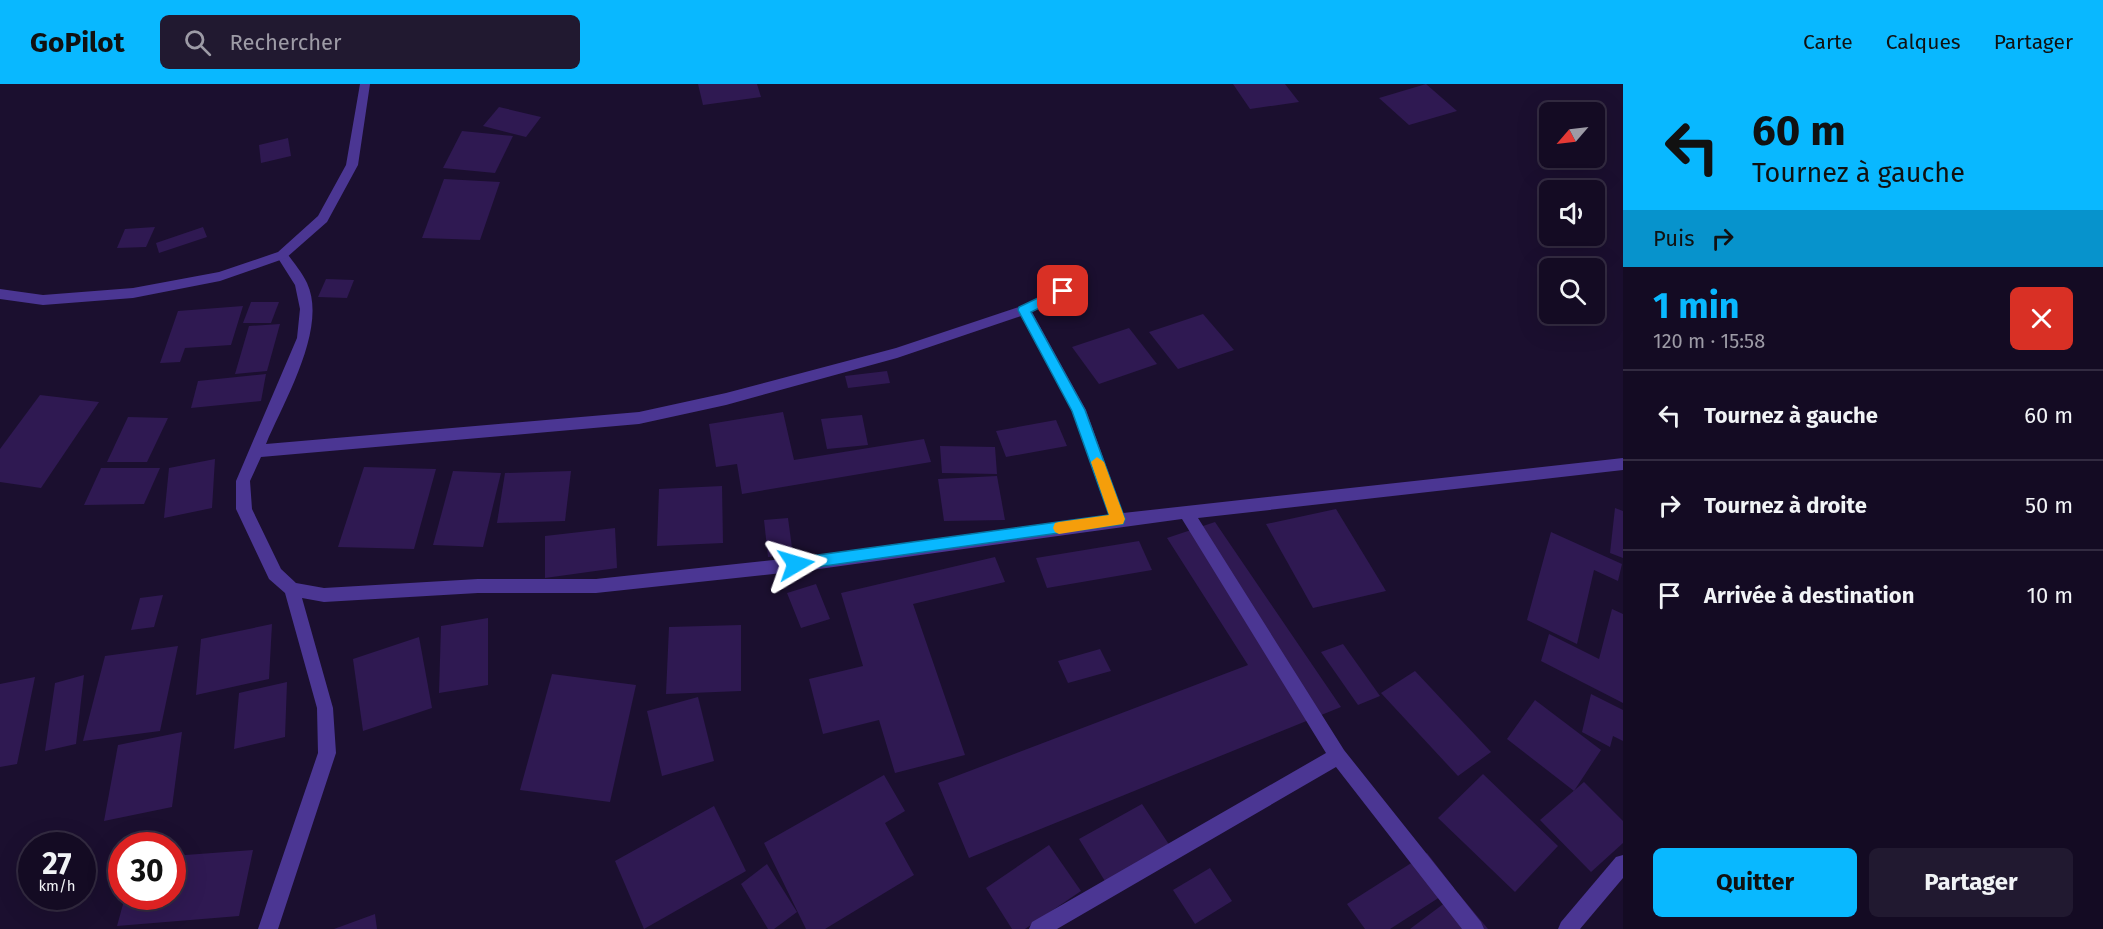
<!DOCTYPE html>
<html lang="fr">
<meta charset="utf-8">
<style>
body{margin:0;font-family:"Fira Sans",sans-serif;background:#211930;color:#f1f3f6;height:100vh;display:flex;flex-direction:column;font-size:22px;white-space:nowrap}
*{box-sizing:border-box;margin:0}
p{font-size:20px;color:#9d9ba6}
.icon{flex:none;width:33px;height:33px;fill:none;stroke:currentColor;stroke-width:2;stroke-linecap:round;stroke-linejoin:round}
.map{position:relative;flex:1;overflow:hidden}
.side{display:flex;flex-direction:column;background:#140b23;width:480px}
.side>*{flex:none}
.guide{background:#09b8ff;color:#111;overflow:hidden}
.needle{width:39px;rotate:242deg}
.tools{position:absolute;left:1539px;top:18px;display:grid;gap:12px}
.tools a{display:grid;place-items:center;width:66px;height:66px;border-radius:9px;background:#140b23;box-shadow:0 6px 24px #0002,0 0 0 2px #332b41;font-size:30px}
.speed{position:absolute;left:18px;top:748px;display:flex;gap:12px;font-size:30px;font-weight:700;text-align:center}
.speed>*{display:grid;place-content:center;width:78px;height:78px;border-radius:50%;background:#140b23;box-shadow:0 6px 24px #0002,0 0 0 2px #332b41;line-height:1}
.speed small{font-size:15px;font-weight:400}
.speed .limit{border:9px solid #d22;background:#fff;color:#111}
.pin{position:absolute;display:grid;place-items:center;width:51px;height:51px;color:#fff;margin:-26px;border-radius:12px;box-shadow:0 3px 9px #0006}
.me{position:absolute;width:66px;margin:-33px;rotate:83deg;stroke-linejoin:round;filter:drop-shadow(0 0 4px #0008)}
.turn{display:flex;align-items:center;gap:21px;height:126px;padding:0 30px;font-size:27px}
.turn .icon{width:78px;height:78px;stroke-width:2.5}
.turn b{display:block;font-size:42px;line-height:51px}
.then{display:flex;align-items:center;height:57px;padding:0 30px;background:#0003;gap:12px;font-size:22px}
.round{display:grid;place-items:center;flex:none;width:63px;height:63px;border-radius:9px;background:#211930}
.summary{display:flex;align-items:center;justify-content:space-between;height:102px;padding:0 30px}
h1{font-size:36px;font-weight:700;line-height:45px;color:#09b8ff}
.cta{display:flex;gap:12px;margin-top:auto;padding:12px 30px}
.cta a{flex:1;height:69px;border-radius:9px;background:#09b8ff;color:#111;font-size:24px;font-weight:700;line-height:69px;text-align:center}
.cta a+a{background:#211930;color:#f1f3f6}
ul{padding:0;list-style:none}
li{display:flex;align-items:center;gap:18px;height:90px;padding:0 30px;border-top:2px solid #332b41}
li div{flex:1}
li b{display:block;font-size:22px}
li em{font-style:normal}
header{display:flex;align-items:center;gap:36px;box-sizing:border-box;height:84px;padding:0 30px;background:#09b8ff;color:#111}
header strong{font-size:28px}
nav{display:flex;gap:33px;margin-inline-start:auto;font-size:21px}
.search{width:420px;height:54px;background:#211930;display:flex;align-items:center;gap:15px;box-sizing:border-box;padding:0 21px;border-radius:9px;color:#9d9ba6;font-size:22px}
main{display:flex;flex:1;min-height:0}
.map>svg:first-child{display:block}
.building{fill:#2f1952}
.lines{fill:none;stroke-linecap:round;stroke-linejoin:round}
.minor{fill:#4b3693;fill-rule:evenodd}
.tertiary{fill:#4b3693;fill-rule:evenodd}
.route{fill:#09b8ff;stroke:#0678a6;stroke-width:1.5}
.slow{fill:#f59e0b}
</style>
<header>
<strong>GoPilot</strong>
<div class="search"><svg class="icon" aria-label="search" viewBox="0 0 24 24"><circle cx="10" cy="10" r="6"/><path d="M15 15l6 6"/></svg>Rechercher</div>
<nav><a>Carte</a><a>Calques</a><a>Partager</a></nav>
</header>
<main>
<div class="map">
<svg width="1623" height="845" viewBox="0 0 1623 845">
<rect width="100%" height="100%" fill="#1b0f2f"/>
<!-- building -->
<g class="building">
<polygon points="698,0 757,0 761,13 703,21"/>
<polygon points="1233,0 1285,0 1299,18 1250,25"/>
<polygon points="1426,0 1457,27 1409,41 1379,14"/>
<polygon points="499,23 541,33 526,53 483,42"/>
<polygon points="462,47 513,52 495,89 443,84"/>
<polygon points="288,54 291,72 261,79 259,61"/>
<polygon points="444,95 500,98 480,156 422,154"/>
<polygon points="155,143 146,163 117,164 125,145"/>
<polygon points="203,143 207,153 159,169 156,159"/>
<polygon points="326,195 354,196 347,214 318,213"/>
<polygon points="251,218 279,218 271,239 243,239"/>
<polygon points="243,222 231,261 185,264 180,278 160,279 178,227"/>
<polygon points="1203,230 1234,266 1178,285 1149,248"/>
<polygon points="280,240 267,287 235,290 249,242"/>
<polygon points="1129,244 1157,280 1099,300 1072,263"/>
<polygon points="887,287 890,299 848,304 845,292"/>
<polygon points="266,290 261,317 191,324 198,297"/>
<polygon points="40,311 99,318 41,404 0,398 0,365"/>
<polygon points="783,328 794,376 924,355 931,378 742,410 737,380 716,383 709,340"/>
<polygon points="862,331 868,361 827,365 821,335"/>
<polygon points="128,333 168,334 147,378 107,378"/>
<polygon points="1056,336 1067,362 1006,373 996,347"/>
<polygon points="940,362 995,363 997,390 942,389"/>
<polygon points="215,375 212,424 164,434 169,384"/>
<polygon points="364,383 436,385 414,465 338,463"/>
<polygon points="101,384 160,384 144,420 84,421"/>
<polygon points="453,387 501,389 483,463 433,461"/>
<polygon points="571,387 565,437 497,439 505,389"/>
<polygon points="997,392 1005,436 944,437 938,395"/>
<polygon points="722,402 723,459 657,462 659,405"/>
<polygon points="1615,424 1623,427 1623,474 1610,469"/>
<polygon points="1336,425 1386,507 1313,524 1266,440"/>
<polygon points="788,434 793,471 768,473 764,436"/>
<polygon points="1215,438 1341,623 969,774 938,699 1248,581 1167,454"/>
<polygon points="615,444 617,484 545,494 545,452"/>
<polygon points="1551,448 1622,480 1618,497 1594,486 1577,560 1527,536"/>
<polygon points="1139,457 1152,486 1047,504 1036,474"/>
<polygon points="995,473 1005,498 913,520 965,671 895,689 879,636 823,650 809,595 863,582 841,509"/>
<polygon points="816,500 830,535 801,544 787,509"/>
<polygon points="163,511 154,543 131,546 140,514"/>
<polygon points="1612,525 1623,530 1623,619 1541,577 1549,550 1599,575"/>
<polygon points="488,534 488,601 439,609 441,542"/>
<polygon points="272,540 269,595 196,611 201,555"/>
<polygon points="741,541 741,607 666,610 669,543"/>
<polygon points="419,553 432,624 363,647 353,575"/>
<polygon points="1343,560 1380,612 1358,621 1321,568"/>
<polygon points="178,562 160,647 83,657 105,572"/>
<polygon points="1100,565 1111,587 1068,599 1058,577"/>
<polygon points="1415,587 1491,668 1458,692 1381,609"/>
<polygon points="552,590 636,601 610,718 520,706"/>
<polygon points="84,591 76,660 45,667 55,599"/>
<polygon points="35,593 17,680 0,683 0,600"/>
<polygon points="287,598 285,653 234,665 239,609"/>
<polygon points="1591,610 1623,626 1623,657 1613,652 1610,663 1582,648"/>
<polygon points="698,613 714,677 662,692 647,627"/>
<polygon points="1535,616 1601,666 1574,707 1507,655"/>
<polygon points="182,648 172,723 104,737 118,661"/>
<polygon points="1483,690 1558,762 1515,808 1438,734"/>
<polygon points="884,691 905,727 885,739 914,791 825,845 806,845 764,759"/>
<polygon points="1584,698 1623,737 1623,759 1591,788 1540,736"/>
<polygon points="1142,720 1172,765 1108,802 1079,755"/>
<polygon points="714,722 746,787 644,845 615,777"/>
<polygon points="1049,761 1081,807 1025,845 1012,845 986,804"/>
<polygon points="253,766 239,832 117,842 125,813 172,813 172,772"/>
<polygon points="1427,769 1454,804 1390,845 1365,845 1347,820"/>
<polygon points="767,780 797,828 774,845 768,845 741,800"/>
<polygon points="1210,784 1232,817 1195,840 1173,806"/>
<polygon points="1458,809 1488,845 1410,845"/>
<polygon points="375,830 377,845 334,845"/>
</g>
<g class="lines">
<!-- minor -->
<g class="minor">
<path d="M 282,166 L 286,168 C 293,178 302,188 307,199 C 328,244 284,317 266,360 L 639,328 L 726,309 L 896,264 L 1019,223 L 1063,202 L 1068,204 L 1069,207 L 1068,210 L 1032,228 L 1086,326 L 1123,429 L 1623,374 L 1623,386 L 1198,434 L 1344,666 L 1481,838 L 1484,845 L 1462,845 L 1336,683 L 1057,845 L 1029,845 L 1032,838 L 1326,669 L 1182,435 L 819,485 L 596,509 L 478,509 L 324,518 L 302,514 L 333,624 L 336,669 L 278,845 L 258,845 L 318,669 L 317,624 L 285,509 L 269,495 L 236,425 L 236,397 L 297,254 L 300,225 L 295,201 L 276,171 ZM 1021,232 L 1072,327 L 1109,431 L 819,471 L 596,495 L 478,495 L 324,504 L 296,499 L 281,485 L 252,425 L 250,397 L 261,373 L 639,340 L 726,321 L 897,274 Z"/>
<polygon points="1623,771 1623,794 1580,845 1558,845 1561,838 1616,773"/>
</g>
<!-- tertiary -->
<polygon class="tertiary" points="360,0 370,0 358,81 327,138 286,174 220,197 133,214 43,221 0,215 0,205 43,211 133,204 219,188 278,168 318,132 346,81"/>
</g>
<!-- route -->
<polygon class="route" points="1063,202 1067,204 1067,210 1031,228 1085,326 1125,435 1123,440 796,486 791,484 789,480 791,476 796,474 1109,431 1072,327 1018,226 1019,223"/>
<!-- slow -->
<polygon class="slow" points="1097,373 1104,378 1125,435 1123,440 1059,450 1055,448 1053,444 1055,439 1059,438 1109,431 1091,378"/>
</svg>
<div class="tools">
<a><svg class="needle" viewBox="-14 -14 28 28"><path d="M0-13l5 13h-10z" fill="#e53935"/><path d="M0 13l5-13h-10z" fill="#9d9ba6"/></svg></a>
<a><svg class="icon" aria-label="sound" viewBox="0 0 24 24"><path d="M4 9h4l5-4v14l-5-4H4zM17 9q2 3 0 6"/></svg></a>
<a><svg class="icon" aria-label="search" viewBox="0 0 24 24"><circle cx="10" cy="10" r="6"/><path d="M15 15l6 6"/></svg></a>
</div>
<div class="speed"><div>27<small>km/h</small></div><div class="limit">30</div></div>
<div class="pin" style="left:1063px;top:207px;background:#d93025"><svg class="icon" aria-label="arrive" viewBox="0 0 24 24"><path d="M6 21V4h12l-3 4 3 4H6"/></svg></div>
<svg class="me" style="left:796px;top:480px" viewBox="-20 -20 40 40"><path d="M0-17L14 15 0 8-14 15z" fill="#09b8ff" stroke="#fff" stroke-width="4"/></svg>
</div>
<section class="side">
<div class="guide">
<div class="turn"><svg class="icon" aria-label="left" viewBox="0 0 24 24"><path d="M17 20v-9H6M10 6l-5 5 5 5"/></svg><div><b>60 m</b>Tournez à gauche</div></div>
<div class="then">Puis<svg class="icon" aria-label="right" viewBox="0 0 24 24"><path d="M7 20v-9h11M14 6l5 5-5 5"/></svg></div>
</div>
<div class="summary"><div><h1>1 min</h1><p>120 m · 15:58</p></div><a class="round" style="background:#d93025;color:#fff"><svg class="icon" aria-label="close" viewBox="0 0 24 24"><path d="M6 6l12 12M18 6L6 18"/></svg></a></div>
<ul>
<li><svg class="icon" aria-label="left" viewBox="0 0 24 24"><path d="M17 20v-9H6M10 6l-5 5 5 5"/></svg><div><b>Tournez à gauche</b></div><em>60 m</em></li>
<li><svg class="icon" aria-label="right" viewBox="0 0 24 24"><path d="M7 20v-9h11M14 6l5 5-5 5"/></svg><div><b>Tournez à droite</b></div><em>50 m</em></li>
<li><svg class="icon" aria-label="arrive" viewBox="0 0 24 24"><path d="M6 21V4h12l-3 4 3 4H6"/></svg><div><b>Arrivée à destination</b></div><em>10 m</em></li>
</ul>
<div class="cta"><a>Quitter</a><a>Partager</a></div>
</section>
</main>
